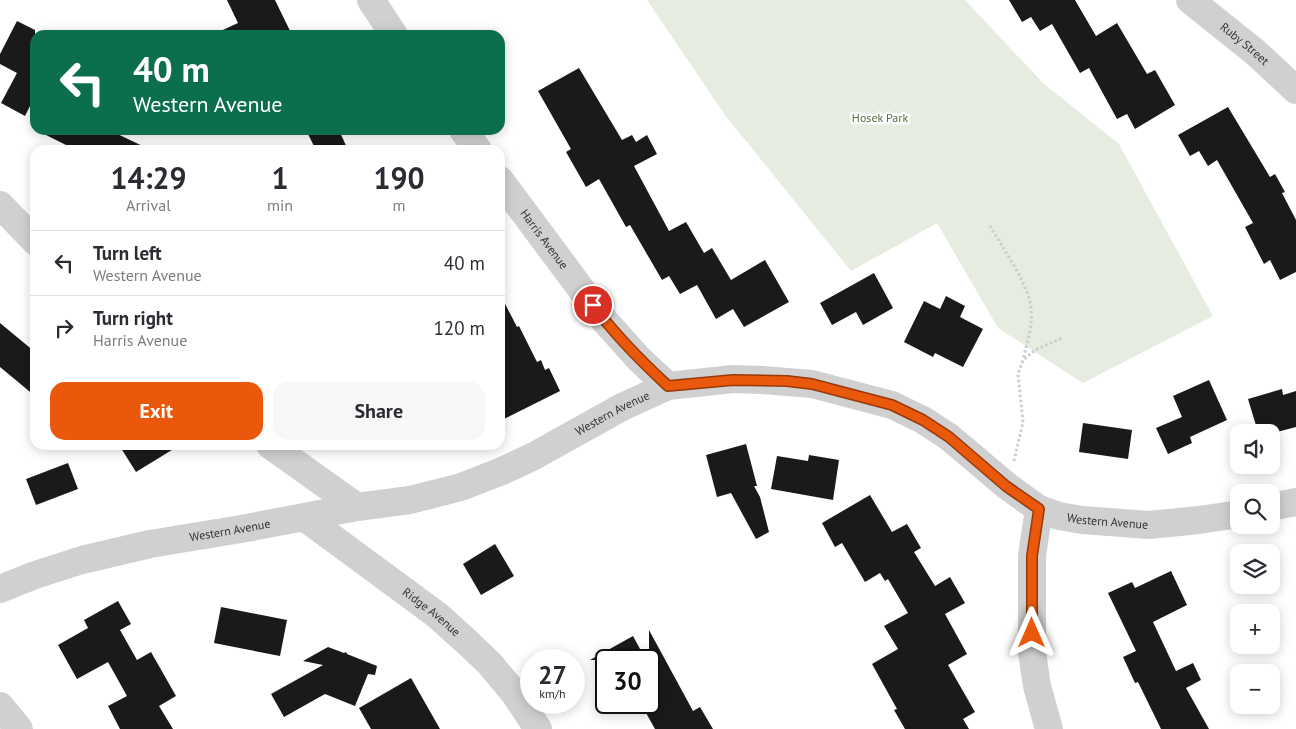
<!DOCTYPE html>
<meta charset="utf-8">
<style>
body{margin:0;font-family:"PT Sans",sans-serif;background:#f7f7f7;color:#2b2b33;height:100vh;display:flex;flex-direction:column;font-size:19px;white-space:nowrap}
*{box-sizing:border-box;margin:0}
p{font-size:16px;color:#7c7c81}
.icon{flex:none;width:28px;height:28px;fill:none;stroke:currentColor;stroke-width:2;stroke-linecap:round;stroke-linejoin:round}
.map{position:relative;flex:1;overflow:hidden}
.sheet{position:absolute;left:30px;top:145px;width:475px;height:305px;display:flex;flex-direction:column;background:#fff;border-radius:15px;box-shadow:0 2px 12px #0003}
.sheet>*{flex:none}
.banner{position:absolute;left:30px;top:30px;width:475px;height:105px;border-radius:15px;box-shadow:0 2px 12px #0003;background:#0b6e4f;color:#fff;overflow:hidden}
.buttons{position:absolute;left:1230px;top:424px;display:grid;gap:10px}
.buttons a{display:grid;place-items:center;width:50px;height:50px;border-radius:10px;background:#fff;box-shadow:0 2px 12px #0003;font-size:25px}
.speed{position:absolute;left:520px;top:649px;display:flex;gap:10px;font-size:25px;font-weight:700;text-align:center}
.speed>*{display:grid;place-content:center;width:65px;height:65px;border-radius:50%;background:#fff;box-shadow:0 2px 12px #0003;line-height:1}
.speed small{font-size:12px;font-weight:400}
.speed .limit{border:2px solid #111;border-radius:8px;background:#fff;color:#111}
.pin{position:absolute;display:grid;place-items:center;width:42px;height:42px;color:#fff;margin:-21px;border:2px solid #fff;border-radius:50%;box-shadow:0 1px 5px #0007}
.me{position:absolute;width:55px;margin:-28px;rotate:0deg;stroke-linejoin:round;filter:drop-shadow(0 0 4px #0008)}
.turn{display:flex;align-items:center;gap:18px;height:105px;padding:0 20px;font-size:22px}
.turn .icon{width:65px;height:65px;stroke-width:2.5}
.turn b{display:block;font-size:35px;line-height:42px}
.eta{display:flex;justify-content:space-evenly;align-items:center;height:85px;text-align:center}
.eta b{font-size:30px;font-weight:700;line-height:35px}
.primary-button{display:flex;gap:10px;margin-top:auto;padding:10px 20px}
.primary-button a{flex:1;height:58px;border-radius:15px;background:#ea580c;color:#fff;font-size:20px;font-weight:700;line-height:58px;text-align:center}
.primary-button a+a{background:#f7f7f7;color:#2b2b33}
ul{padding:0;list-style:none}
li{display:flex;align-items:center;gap:15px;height:65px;padding:0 20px;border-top:1px solid #e1e1e2}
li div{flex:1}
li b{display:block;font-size:19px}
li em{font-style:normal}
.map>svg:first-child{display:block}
.green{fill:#e6ecdf}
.building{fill:#1a1a1a}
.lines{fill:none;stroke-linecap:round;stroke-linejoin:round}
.path{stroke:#cdcdcd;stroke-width:3;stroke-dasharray:2.5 2.5;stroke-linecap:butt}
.minor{stroke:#d0d0d0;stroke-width:28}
.route-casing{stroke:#983908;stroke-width:12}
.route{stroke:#ea580c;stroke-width:9}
.labels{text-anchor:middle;stroke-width:5;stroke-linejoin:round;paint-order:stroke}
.street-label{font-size:12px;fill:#333;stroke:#fff}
.park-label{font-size:12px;fill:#56703f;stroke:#fff}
</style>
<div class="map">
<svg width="1296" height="729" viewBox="0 0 1296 729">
<rect width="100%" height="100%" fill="#fff"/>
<!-- green -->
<polygon class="green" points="647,0 965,0 1043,83 1119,144 1213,316 1083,383 998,328 937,223 851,271 725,115"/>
<!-- building -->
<g class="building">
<polygon points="227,0 275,0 292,35 212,35 238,23"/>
<polygon points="1009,0 1075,0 1096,36 1117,23 1147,74 1155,70 1175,105 1135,129 1127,114 1117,119 1089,68 1080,73 1052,24 1040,31 1031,17 1022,22"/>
<polygon points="17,21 35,30 35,96 25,116 1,103 17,73 0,64 0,54"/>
<polygon points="579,68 622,140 632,135 636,142 647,135 657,154 634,166 669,231 686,222 704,253 712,248 731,280 765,260 789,302 744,327 733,309 716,319 697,285 680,294 669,276 662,280 630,225 626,227 599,179 586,187 566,152 571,149 538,91"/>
<polygon points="1228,107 1270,177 1275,174 1285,192 1282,193 1296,220 1296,272 1280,280 1270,260 1264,264 1245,227 1253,223 1217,160 1208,166 1199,151 1190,156 1178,135"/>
<polygon points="36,130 109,130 151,150 76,150"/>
<polygon points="306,130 339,130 348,150 316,150"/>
<polygon points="874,273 893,308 863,325 856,312 832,325 820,303"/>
<polygon points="500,294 517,327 519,326 537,362 541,360 545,370 549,368 560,391 500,421"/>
<polygon points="946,296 965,306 960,317 983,329 963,367 935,353 933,357 904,342 924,301 940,309"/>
<polygon points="0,323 35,352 35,396 0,367"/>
<polygon points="1209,380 1227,420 1190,437 1192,443 1168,454 1156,428 1182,417 1173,396"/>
<polygon points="1282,389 1283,395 1296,391 1296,427 1277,432 1258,432 1248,399"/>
<polygon points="1083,423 1132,430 1128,459 1079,452"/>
<polygon points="746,444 757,486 754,486 760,497 769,532 756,539 731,493 717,497 706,455"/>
<polygon points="119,445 180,445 136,472"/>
<polygon points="809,455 839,460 833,500 771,489 777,456 808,461"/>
<polygon points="68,463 78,489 36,505 26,479"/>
<polygon points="870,495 892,532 907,524 921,548 914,552 935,586 950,577 965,603 945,614 967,654 948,665 975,712 963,719 969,729 905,729 894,710 897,709 872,664 898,649 884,626 908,613 888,579 885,581 880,573 865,582 842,543 835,547 822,523"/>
<polygon points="495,544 514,576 481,595 463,564"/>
<polygon points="1171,571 1187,605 1153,622 1176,671 1193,663 1201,680 1186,688 1209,729 1161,729 1138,682 1135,683 1123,657 1136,651 1108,593 1132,582 1135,588"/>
<polygon points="118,601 131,624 120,630 137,660 151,652 176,696 159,706 173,729 120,729 108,706 127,696 108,662 77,679 58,645 88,628 84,620"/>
<polygon points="221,607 287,620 280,656 214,643"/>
<polygon points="649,630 693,711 700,707 713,729 655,729 640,702 649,702"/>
<polygon points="633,636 646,660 590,660"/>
<polygon points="328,647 344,653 346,652 347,654 377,666 375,675 368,674 355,706 325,694 284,717 271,694 323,665 303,661"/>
<polygon points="411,678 440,729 371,729 359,708"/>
</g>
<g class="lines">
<!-- path -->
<g class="path">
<path d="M 990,226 C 1002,247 1030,286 1031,309 C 1033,326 1027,343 1023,359"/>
<polyline points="1014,461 1023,422 1018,374 1023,360 1035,350 1062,338"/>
</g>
<!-- minor -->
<g class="minor">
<polyline points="371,0 394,35"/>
<path id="s1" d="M 1190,0 L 1255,52 L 1296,90"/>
<polyline points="463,130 478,150"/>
<path id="s2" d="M 500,180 L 604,320 L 639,359 L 668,386"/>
<polyline points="0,205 35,241"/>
<polyline points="270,445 357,507"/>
<polyline points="1271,507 1296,502"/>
<polyline points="1039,509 1032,556 1032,652 1037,686 1049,729"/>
<path id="s3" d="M 304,517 L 437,615 L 467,642 L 490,664 L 515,694 L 538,729"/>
<path id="s4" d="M 0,589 L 35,575 L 82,560 L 150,544 L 241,529 L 357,507 L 410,500 L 461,487 L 502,471 L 534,456 L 622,407 L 668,386 L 733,379 L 762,380 L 812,384 L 892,405 L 923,420 L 949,437 L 1007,486 L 1039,509 L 1059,516 L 1082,520 L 1149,525 L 1199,520 L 1239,514"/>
<polyline points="0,706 19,729"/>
</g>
</g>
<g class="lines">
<!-- route casing -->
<g class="route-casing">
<path id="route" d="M 593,305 C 615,335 641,361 668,386 L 733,380 L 787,381 L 812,384 L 892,405 L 923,420 L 949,437 L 1006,486 L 1039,509 L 1032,556 L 1032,633"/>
</g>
<!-- route -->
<use href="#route" class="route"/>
</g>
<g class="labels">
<!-- street labels -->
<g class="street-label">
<text dy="4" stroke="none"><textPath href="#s1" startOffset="70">Ruby Street</textPath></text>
<text dy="4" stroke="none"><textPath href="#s2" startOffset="74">Harris Avenue</textPath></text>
<text dy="4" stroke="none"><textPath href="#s4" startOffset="642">Western Avenue</textPath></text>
<text dy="4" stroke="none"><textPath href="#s4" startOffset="1182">Western Avenue</textPath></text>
<text dy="4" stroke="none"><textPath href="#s4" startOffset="238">Western Avenue</textPath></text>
<text dy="4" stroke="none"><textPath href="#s3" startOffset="159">Ridge Avenue</textPath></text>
</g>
<!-- park labels -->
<g class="park-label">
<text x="880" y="122">Hosek Park</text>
</g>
</g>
</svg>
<div class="buttons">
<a><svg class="icon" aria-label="sound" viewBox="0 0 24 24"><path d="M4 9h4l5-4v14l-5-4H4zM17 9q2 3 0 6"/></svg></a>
<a><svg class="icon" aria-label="search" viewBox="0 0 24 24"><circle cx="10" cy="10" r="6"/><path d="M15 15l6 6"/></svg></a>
<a><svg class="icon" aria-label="layers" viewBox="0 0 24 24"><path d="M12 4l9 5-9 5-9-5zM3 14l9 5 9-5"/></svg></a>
<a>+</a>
<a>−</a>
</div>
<div class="speed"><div>27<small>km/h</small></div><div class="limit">30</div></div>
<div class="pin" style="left:593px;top:305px;background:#d93025"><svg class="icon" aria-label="arrive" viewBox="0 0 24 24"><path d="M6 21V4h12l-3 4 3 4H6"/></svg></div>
<svg class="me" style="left:1032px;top:633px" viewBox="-20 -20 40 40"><path d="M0-17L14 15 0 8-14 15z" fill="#ea580c" stroke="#fff" stroke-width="4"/></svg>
<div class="banner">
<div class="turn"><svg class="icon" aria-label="left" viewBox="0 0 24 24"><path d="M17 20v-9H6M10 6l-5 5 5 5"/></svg><div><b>40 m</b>Western Avenue</div></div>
</div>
<section class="sheet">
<div class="eta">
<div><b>14:29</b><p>Arrival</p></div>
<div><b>1</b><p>min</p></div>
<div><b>190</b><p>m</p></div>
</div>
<ul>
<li><svg class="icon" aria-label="left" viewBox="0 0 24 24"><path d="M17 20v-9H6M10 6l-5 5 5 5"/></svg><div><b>Turn left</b><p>Western Avenue</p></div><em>40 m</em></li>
<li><svg class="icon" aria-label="right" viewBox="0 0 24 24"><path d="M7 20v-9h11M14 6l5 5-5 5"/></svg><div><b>Turn right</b><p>Harris Avenue</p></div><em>120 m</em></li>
</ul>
<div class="primary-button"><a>Exit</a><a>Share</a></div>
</section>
</div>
